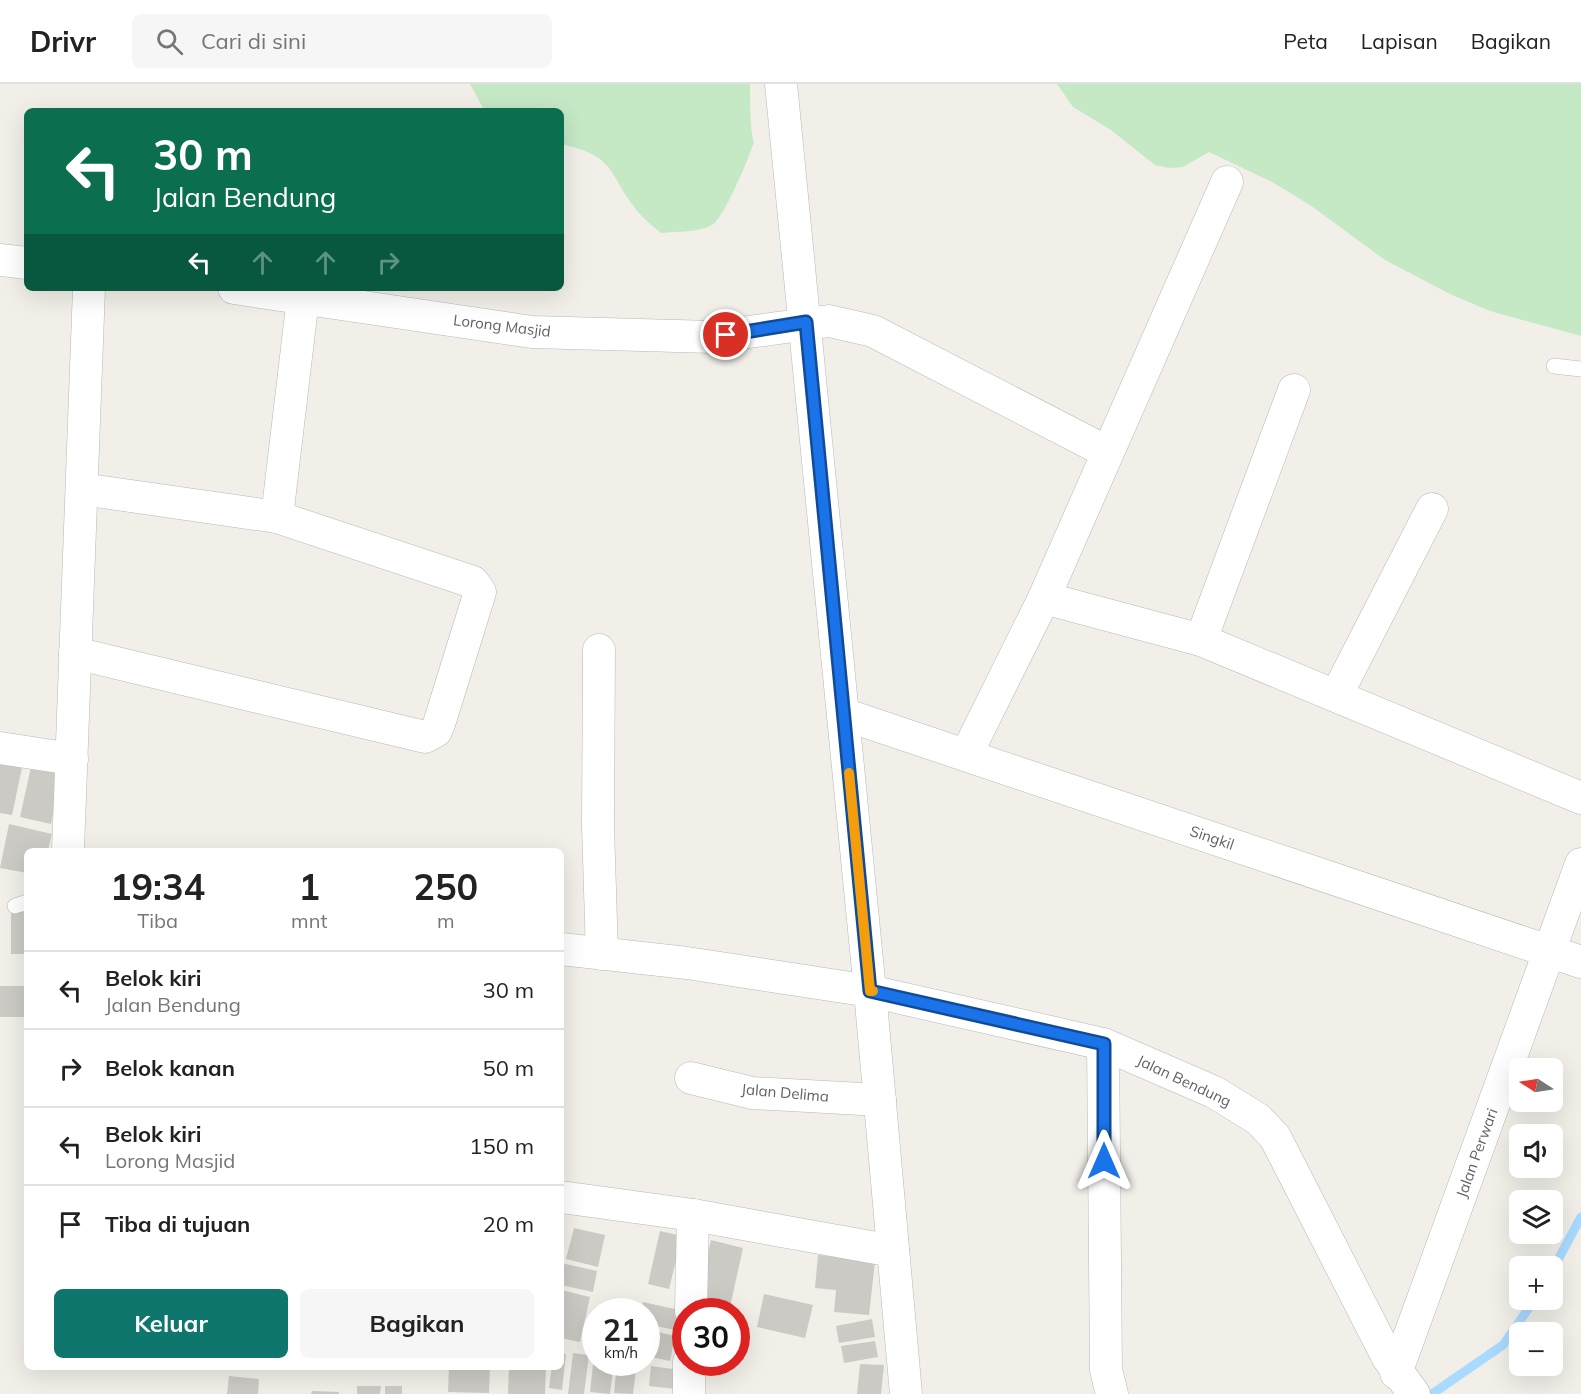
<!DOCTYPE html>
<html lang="id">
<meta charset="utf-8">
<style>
body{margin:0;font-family:Mulish,sans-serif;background:#f6f6f6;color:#222;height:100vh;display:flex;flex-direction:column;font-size:22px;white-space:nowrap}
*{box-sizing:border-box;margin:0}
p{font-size:20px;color:#767676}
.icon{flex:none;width:33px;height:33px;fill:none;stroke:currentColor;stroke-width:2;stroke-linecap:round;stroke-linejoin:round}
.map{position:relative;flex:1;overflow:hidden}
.side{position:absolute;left:24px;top:764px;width:540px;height:522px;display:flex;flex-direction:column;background:#fff;border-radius:9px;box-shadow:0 6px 24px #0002}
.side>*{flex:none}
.top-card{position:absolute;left:24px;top:24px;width:540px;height:183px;border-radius:9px;box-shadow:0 6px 24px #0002;background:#0b6e4f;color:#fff;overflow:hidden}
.needle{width:39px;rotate:282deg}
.buttons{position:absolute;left:1509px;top:974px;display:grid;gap:12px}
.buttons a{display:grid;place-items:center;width:54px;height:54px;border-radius:9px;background:#fff;box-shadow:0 6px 24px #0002;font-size:30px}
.speed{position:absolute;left:582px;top:1214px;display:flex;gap:12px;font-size:30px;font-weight:700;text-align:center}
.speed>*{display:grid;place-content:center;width:78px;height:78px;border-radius:50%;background:#fff;box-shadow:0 6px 24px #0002;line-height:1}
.speed small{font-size:15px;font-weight:400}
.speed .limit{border:9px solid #d22;background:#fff;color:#111}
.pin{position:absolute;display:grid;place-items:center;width:51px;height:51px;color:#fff;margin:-26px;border:3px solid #fff;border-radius:50%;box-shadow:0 2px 6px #0007}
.me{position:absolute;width:66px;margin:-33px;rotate:0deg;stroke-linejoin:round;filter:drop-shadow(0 0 4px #0008)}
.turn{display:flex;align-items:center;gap:21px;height:126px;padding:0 30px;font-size:27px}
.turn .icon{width:78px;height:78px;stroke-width:2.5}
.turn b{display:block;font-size:42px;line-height:51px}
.lanes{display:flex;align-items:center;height:57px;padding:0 30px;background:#0003;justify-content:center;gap:30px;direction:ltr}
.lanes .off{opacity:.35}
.eta{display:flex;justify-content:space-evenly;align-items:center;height:102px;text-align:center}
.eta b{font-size:36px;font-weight:700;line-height:42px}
.action{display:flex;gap:12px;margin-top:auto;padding:12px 30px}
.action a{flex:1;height:69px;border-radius:9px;background:#0f766e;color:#fff;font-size:24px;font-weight:700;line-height:69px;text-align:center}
.action a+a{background:#f6f6f6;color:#222}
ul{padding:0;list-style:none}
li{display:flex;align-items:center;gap:18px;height:78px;padding:0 30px;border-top:2px solid #e0e0e0}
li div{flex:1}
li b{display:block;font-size:22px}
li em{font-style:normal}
header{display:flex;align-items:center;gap:36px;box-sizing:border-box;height:84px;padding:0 30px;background:#fff;border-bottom:2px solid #e0e0e0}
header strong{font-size:28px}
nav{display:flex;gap:33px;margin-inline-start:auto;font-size:21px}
.search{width:420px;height:54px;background:#f6f6f6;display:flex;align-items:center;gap:15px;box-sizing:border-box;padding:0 21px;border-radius:9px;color:#767676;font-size:22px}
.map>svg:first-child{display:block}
.green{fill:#c5e8c5}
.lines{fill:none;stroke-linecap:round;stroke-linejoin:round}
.stream{stroke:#aadaff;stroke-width:9}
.building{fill:#cccac5}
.service-casing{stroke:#b5b8bc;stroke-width:16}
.minor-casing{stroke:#b5b8bc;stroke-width:33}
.service{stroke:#fff;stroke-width:15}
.minor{stroke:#fff;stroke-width:32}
.route-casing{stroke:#114b97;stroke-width:15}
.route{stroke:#1a73e8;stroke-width:10}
.slow{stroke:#f59e0b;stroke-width:10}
.labels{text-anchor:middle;stroke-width:6;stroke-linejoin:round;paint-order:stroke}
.street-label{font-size:15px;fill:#5f6368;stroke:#fff}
</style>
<header>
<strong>Drivr</strong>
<div class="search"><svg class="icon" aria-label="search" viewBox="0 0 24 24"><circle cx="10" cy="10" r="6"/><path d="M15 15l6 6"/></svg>Cari di sini</div>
<nav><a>Peta</a><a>Lapisan</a><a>Bagikan</a></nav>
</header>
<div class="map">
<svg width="1581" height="1310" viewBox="0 0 1581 1310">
<rect width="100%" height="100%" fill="#f1efe8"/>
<!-- green -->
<g class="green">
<path d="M 470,0 L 750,0 C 750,12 750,50 754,58 C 749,74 724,134 712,141 C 698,149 677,147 661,149 C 654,143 646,137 640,130 C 607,92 620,73 561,60 L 561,27 L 490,27 L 483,24 Z"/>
<polygon points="1057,0 1581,0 1581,252 1490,227 1450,210 1385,176 1310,121 1272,98 1209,68 1183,83 1169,84 1155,81 1111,46 1073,23"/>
</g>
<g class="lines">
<!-- stream -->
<g class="stream">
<polyline points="1552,1187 1581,1133"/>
<polyline points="1432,1310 1503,1261 1535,1215"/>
</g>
</g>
<!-- building -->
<g class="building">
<polygon points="0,674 23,679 12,731 0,729"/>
<polygon points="31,683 62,689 51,740 20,733"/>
<polygon points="9,740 52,750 48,766 27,766 27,789 0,784"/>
<rect x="11" y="828" width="16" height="42"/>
<rect x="0" y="902" width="27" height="31"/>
<polygon points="574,1144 605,1151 598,1183 566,1175"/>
<polygon points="660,1147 682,1152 669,1205 648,1200"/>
<polygon points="711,1156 743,1164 730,1223 697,1216"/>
<polygon points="818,1171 875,1177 869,1231 834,1228 836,1206 815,1204"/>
<polygon points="561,1179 597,1187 593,1208 561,1201"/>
<polygon points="561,1206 590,1213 580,1258 561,1254"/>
<polygon points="764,1210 813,1221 805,1254 757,1243"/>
<polygon points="643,1218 679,1226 675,1246 646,1240 646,1227 640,1227"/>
<polygon points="872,1235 875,1253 839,1259 836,1242"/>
<polygon points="646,1245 675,1252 670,1277 646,1272"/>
<polygon points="875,1257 878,1273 844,1279 841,1262"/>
<polygon points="573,1269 589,1271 584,1310 568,1310"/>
<polygon points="561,1270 566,1270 562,1306 549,1304 552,1282 561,1282"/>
<polygon points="594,1271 596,1278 614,1278 610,1310 590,1308"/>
<polygon points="617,1278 637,1278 633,1310 614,1309"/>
<polygon points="860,1280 884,1281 881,1310 857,1310"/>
<polygon points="449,1282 490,1282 489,1309 448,1308"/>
<polygon points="509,1282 546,1282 545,1310 508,1310"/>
<polygon points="651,1282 687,1287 685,1306 649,1302"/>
<polygon points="229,1292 259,1295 258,1310 227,1310"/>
<polygon points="357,1302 381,1302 380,1310 357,1310"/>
<rect x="385" y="1302" width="17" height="8"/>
<polygon points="312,1307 339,1308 339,1310 311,1310"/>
</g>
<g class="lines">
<!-- service casing -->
<g class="service-casing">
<g id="service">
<polyline points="1554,282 1581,285"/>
<polyline points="15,822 27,818"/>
</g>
</g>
<!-- minor casing -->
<g class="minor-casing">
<g id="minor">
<polyline points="781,0 870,907 906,1310"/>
<polyline points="1227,98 1044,514 1201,556 1581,714"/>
<polyline points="0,176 27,179"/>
<polyline points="234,204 532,248 713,253 829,237 873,247 1107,368"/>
<polyline points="277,433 303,214"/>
<polyline points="1201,556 1294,306"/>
<polyline points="599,566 598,742 602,870"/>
<polyline points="75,569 425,653 436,647 439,640 480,508 473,498 277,433 82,405"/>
<polyline points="1336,612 1432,425"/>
<polyline points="843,630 1581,878"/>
<polyline points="0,664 72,675"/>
<polyline points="966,671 1044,514"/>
<polyline points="68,766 89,204"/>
<polyline points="561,865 687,879 870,907 1103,960 1214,1008 1258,1035 1275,1053 1388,1274 1414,1310"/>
<polyline points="1103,960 1106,1286 1112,1310"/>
<polyline points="691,994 752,1009 880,1016"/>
<polyline points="561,1113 693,1131 893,1167"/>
<polyline points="691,1227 693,1131"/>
<polyline points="1396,1289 1581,780"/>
<polyline points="689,1310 689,1278"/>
</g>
</g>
<!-- service -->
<use href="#service" class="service"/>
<!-- minor -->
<use href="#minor" class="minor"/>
</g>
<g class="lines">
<!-- route casing -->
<g class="route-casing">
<polyline id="route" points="726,251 806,238 870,907 1104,960 1104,1077"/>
</g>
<!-- route -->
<use href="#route" class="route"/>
<!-- slow -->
<polyline class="slow" points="849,689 870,907 873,907"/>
</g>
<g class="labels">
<!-- street labels -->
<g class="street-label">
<text transform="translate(502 242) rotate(7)" y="5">Lorong Masjid</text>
<text transform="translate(1212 754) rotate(19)" y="5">Singkil</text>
<text transform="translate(1184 997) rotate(25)" y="5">Jalan Bendung</text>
<text transform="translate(785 1009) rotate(5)" y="5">Jalan Delima</text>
<text transform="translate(1477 1069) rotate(-70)" y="5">Jalan Perwari</text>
</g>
</g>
</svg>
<div class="buttons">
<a><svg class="needle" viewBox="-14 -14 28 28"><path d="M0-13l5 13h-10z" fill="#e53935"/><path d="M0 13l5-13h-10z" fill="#767676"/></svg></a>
<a><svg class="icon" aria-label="sound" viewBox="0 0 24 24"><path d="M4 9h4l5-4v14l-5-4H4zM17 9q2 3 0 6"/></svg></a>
<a><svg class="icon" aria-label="layers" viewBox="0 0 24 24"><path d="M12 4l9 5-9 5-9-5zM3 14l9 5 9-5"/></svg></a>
<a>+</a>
<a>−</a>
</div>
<div class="speed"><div>21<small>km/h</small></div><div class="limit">30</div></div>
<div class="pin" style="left:726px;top:251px;background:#d93025"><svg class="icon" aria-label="arrive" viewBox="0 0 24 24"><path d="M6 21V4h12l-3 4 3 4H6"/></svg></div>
<svg class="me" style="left:1104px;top:1077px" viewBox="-20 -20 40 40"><path d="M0-17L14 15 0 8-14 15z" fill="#1a73e8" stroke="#fff" stroke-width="4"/></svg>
<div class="top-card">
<div class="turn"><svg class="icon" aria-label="left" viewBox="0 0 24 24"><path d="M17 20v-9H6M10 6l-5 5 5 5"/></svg><div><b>30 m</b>Jalan Bendung</div></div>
<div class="lanes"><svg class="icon" aria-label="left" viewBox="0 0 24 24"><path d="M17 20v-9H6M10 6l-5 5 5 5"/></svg><svg class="icon off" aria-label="ahead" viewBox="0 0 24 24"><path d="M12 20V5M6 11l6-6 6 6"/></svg><svg class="icon off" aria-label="ahead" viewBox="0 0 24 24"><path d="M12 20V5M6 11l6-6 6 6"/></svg><svg class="icon off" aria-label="right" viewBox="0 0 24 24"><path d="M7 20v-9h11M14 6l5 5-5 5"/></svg></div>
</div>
<section class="side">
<div class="eta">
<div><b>19:34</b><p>Tiba</p></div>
<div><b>1</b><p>mnt</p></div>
<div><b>250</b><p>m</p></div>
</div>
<ul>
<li><svg class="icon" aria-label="left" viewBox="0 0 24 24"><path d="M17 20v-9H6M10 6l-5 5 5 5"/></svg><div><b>Belok kiri</b><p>Jalan Bendung</p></div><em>30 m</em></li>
<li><svg class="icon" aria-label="right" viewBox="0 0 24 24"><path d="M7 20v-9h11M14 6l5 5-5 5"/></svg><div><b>Belok kanan</b></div><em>50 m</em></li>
<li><svg class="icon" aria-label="left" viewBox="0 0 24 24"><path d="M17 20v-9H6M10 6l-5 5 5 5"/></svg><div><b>Belok kiri</b><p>Lorong Masjid</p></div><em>150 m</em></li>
<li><svg class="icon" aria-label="arrive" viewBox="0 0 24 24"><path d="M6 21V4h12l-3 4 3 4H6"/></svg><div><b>Tiba di tujuan</b></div><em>20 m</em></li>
</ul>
<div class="action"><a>Keluar</a><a>Bagikan</a></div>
</section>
</div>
